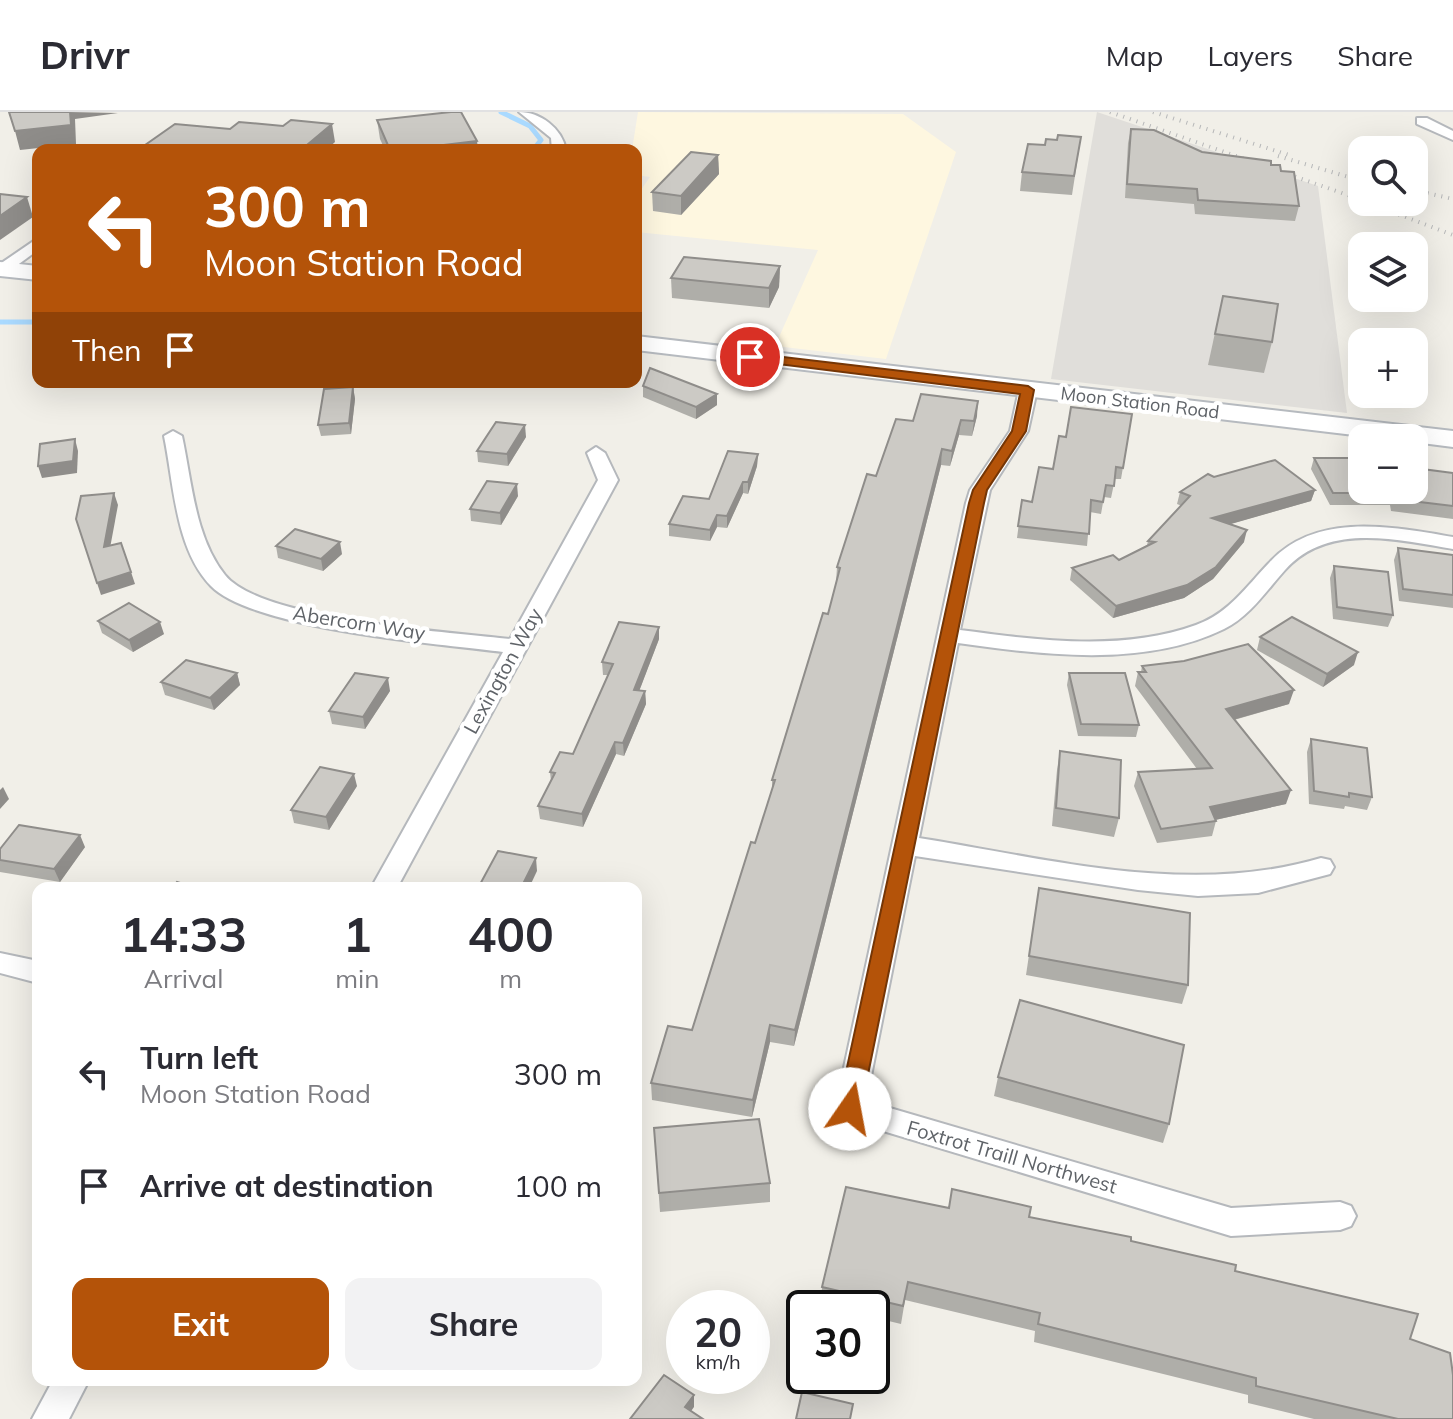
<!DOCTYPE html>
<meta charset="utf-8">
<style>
body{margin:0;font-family:Mulish,sans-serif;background:#f2f2f3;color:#2b2b33;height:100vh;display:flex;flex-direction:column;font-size:30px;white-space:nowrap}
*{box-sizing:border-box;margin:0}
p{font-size:26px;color:#7c7c81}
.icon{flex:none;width:44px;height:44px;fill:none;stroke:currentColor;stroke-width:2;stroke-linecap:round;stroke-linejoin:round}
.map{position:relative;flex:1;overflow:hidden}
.sheet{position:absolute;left:32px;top:770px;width:610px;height:504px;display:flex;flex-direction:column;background:#fff;border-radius:16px;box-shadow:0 8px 32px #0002}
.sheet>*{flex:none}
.guide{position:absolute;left:32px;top:32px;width:610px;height:244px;border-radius:16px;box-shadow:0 8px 32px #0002;background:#b45309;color:#fff;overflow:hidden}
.tools{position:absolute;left:1348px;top:24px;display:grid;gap:16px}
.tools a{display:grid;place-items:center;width:80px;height:80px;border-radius:16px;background:#fff;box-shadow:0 8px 32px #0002;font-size:40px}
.speed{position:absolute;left:666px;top:1178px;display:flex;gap:16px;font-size:40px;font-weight:700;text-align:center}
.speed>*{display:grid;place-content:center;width:104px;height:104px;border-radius:50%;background:#fff;box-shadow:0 8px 32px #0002;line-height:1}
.speed small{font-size:20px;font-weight:400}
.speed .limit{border:4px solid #111;border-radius:12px;background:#fff;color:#111}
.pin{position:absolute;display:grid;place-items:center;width:68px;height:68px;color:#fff;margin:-34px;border:4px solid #fff;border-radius:50%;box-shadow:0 2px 8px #0007}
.me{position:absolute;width:88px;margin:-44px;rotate:12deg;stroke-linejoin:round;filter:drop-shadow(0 0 6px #0008)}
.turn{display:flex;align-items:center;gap:28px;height:168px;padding:0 40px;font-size:36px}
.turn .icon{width:104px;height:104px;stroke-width:2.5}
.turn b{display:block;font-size:56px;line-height:68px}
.then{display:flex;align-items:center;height:76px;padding:0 40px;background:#0003;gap:16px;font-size:30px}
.eta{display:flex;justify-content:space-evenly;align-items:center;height:136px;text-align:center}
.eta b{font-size:48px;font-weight:700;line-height:56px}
.button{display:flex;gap:16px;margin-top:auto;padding:16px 40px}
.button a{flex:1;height:92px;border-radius:16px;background:#b45309;color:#fff;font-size:32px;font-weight:700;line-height:92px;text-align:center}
.button a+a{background:#f2f2f3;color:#2b2b33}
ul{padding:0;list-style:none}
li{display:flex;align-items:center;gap:24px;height:112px;padding:0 40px}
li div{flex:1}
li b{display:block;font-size:30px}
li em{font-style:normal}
header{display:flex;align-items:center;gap:48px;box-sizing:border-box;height:112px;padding:0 40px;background:#fff;border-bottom:2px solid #e1e1e2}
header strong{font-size:38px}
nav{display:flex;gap:44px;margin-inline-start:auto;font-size:28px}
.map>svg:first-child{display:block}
.commercial{fill:#fef7e0}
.industrial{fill:#e0deda}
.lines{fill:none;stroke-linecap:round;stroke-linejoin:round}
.stream{stroke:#aadaff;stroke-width:5}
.street-casing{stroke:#b5b8bc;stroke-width:4}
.secondary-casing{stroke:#b6babf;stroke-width:4}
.street{fill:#fff;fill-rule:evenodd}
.secondary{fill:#fff;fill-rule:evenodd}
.rail{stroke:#b6b7b8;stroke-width:4;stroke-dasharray:1 6;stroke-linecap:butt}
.wall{fill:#afaea9}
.shaded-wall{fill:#8f8d8a}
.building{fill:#cccac5;stroke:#8f8d8a;stroke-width:2}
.route{fill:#b45309;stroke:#753606;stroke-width:2}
.labels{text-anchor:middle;stroke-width:8;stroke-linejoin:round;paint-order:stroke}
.far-street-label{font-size:18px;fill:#5f6368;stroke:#fff}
.street-label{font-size:20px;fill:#5f6368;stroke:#fff}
</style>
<header>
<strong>Drivr</strong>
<nav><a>Map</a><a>Layers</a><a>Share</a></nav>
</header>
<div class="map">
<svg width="1453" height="1307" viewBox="0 0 1453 1307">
<rect width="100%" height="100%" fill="#f1efe8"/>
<!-- commercial -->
<polygon class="commercial" points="638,0 903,2 956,40 886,247 775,234 818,138 636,120 636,85 650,65 636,63 636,38 632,38"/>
<!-- industrial -->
<polygon class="industrial" points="1097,0 1318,74 1347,301 1051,267"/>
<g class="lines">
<!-- stream -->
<g class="stream">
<polyline points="501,0 530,14 541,28 533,38"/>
<polyline points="0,210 38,210"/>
</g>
<!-- street casing -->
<g class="street-casing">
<g id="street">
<path d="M 519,0 C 540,0 562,16 566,38 L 552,38 L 551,26 Z"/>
<polygon points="1417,6 1427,6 1453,19 1453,28 1417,12"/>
<polygon points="38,126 38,138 8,160 0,161 0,152"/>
<path d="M 1028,273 L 1037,278 L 1028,319 L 990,378 L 960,518 C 1036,528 1122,540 1196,513 C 1229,501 1246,475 1269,451 C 1316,399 1392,415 1453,425 L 1453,437 C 1397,428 1328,410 1285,458 C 1266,479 1250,504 1224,517 C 1144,556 1043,543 958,531 L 919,726 C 1051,747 1190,785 1321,746 L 1330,748 L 1334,755 L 1330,762 L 1258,781 L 1198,784 L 1138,778 L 915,744 L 866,989 L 1231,1096 L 1340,1090 L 1351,1094 L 1356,1104 L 1351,1114 L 1340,1118 L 1231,1124 L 850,1009 L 839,1006 L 835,997 L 966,391 L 970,378 L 1010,319 L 1019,278 Z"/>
<path d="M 173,319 L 182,324 C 192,370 195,426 225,463 C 261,508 450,520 510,527 L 598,368 L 587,341 L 596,335 L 605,341 L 618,368 L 397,776 L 371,776 L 503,540 C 439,532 253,517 211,474 C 175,437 174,372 164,324 Z"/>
<polygon points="0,841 38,849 38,871 0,861"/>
<polygon points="53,1268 89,1268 69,1307 32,1307"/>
</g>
</g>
<!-- secondary casing -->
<g class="secondary-casing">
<g id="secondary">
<polygon points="0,150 38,154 38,168 0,164"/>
<polygon points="636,224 1453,319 1453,335 1414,330 1414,326 1379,326 636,238"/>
</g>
</g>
<!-- street -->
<use href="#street" class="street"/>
<!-- secondary -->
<use href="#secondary" class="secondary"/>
<!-- rail -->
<g class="rail">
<polyline points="1110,0 1362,88"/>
<polyline points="1153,0 1289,43"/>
<polyline points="1278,44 1362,69"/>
<polyline points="1414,78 1453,87"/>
<polyline points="1366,90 1453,123"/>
</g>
</g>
<!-- wall -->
<g class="wall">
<polygon points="377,8 478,38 385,38 380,27"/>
<polygon points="1131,17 1202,40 1271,53 1281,59 1299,94 1295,109 1195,102 1194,92 1125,86 1128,31"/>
<polygon points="1081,25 1072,83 1020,79 1022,60 1045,33"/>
<polygon points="718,43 719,62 681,103 653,99 652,80"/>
<polygon points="780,154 779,175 769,196 672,186 671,166"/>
<polygon points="1223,184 1272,230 1264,261 1208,253"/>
<polygon points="643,274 717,282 717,293 696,307 643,285"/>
<polygon points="353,275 355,287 351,322 321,324 318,313"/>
<polygon points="1132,302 1121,367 1115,367 1111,386 1104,385 1101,402 1090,400 1087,434 1017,426 1022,388 1032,390 1053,357 1066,325"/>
<polygon points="977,304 972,324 959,323 950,354 941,353 794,934 770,930 752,1005 652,988 651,971 692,918 755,731 772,680 772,668 828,502 836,470 837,455 876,364 913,309"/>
<polygon points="526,325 508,354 478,350 477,339"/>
<polygon points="758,342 757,354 748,382 743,381 727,416 717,415 710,429 669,424 669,412 709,387"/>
<polygon points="1314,346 1453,361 1453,407 1391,399 1390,393 1330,393 1311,357"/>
<polygon points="1214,365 1315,378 1311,389 1230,412 1244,430 1213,467 1184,486 1113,506 1070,468 1072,456 1119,448 1147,433 1148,429 1182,394 1177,392 1180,380"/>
<polygon points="518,384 501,413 471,409 470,397"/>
<polygon points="276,434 342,442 323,459 278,446"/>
<polygon points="1398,436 1453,443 1453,496 1399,489 1394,448"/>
<polygon points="1334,454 1393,503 1388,515 1333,507 1330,466"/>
<polygon points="98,509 164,522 133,540 102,521"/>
<polygon points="1260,525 1354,553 1323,575 1257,538"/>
<polygon points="659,527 639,579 645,579 646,592 624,644 616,642 583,715 540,707 538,694 551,669 550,660 573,642 608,563 603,563 602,550"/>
<polygon points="1142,554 1289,592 1234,608 1286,692 1215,708 1216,709 1212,724 1157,731 1134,674 1138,660 1197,657 1135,574 1138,560 1141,560"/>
<polygon points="237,561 240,573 214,598 165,583 161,570"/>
<polygon points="1069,561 1139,613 1136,625 1078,624 1067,573"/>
<polygon points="390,579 365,617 332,612 329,599"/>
<polygon points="1311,627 1372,685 1367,698 1345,694 1344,697 1309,692 1307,640"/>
<polygon points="1060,639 1119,706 1114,725 1052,714 1057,658"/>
<polygon points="357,674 329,718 294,711 291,698"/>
<polygon points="85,735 60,770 0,760 0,737"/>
<polygon points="1039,776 1188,873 1182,892 1026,863"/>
<polygon points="998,965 1169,1012 1163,1031 994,984"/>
<polygon points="654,1016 770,1071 770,1090 660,1100"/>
<polygon points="949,1096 1029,1105 1131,1129 1235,1159 1410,1227 1453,1307 1314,1307 1248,1291 1248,1283 1034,1230 1035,1219 905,1188 901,1212 872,1205 872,1196 834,1196 821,1193 822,1175"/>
</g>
<!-- shaded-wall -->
<g class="shaded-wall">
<polygon points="70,0 118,1 75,7 76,32 20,38 15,19"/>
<polygon points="332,12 335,30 326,38 301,38"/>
<polygon points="477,29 478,38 402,38"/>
<polygon points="718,43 719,62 681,103 681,84"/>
<polygon points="27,85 33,105 0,128 0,104"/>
<polygon points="780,154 779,175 769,196 769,176"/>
<polygon points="353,275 355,287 351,322 349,311"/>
<polygon points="717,282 717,293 696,307 696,295"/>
<polygon points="978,289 977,304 972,324 974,309"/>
<polygon points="961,308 959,323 950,354 952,339"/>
<polygon points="525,313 526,325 508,354 507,342"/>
<polygon points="75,327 78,339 77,361 42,366 38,354"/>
<polygon points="942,337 941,353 794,934 795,918"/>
<polygon points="758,342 757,354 748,382 748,370"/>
<polygon points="743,370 743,381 727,416 727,404"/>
<polygon points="517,372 518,384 501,413 500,401"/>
<polygon points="1315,378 1311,389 1210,418 1212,406"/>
<polygon points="114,381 118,393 108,447 104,435"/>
<polygon points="717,403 717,415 710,429 710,418"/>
<polygon points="1247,418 1244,430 1213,467 1184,486 1113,506 1116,494"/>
<polygon points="340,430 342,442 323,459 321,447"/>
<polygon points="131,460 135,472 101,483 97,471"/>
<polygon points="160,510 164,522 133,540 129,528"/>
<polygon points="659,515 659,527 635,590 634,578"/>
<polygon points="1358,540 1354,553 1323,575 1327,562"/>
<polygon points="237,561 240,573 214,598 210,586"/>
<polygon points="388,566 390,579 365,617 363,605"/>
<polygon points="1294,578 1289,592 1222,611 1226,597"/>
<polygon points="645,579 646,592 624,644 623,631"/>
<polygon points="615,630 616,642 583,715 582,702"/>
<polygon points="354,662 357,674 329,718 326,705"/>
<polygon points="3,675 9,687 0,697 0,678"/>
<polygon points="1291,678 1286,692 1206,710 1210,695"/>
<polygon points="80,723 85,735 60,770 54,757"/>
<polygon points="536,746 537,759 529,776 521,776"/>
<polygon points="770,913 770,930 752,1005 753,988"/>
<polygon points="694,1283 694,1295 686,1306 685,1295"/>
</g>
<!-- building -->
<g class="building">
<polygon points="9,0 70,0 71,13 15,19"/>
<polygon points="451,0 461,0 477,29 402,38 390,38 377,8"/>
<polygon points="291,8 332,12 301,38 138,38 175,12 230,17 239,10 283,14"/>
<polygon points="1131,17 1154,18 1202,40 1271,49 1271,53 1280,53 1281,59 1294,60 1299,94 1198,88 1197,77 1127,72"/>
<polygon points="1058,23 1081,25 1074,64 1022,60 1028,32 1045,33 1046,27 1057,28"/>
<polygon points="691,40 718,43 681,84 652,80"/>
<polygon points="0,82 27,85 0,104"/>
<polygon points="684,145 780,154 769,176 671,166"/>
<polygon points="1223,184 1278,192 1272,230 1215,222"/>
<polygon points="650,256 717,282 696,295 643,274"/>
<polygon points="353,275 349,311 318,313 324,277"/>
<polygon points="921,282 978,289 974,309 961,308 952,339 942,337 795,918 770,913 753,988 651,971 668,914 692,918 751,730 755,731 775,668 772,668 823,501 828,502 840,456 837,455 867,362 876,364 896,307 913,309"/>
<polygon points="1071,295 1132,302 1123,356 1116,355 1114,374 1106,373 1103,390 1091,388 1089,422 1018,414 1022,388 1032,390 1039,355 1053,357 1059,324 1066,325"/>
<polygon points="496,310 525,313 507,342 477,339"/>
<polygon points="75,327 73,349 38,354 40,332"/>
<polygon points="728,339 758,342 748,370 743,370 727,404 717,403 710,418 669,412 683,384 709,387"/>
<polygon points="1314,346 1359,346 1362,350 1362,378 1414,378 1414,356 1453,361 1453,394 1395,387 1394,381 1333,381"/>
<polygon points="1275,348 1315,378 1212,406 1247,418 1216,455 1187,473 1116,494 1072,456 1113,443 1119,448 1155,430 1148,429 1190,384 1180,380 1208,362 1214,365"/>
<polygon points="487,369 517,372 500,401 470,397"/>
<polygon points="114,381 104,435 121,431 131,460 97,471 76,407 81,384"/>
<polygon points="295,417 340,430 321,447 276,434"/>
<polygon points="1398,436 1453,443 1453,483 1403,477"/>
<polygon points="1334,454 1388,460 1393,503 1337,495"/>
<polygon points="129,491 160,510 129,528 98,509"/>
<polygon points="1292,505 1358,540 1327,562 1260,525"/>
<polygon points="619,510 659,515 634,578 645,579 623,631 615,630 582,702 538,694 555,661 550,660 560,640 573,642 613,552 602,550"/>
<polygon points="1248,532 1294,578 1226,597 1291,678 1210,695 1216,709 1161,717 1138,660 1212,656 1138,560 1146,560 1142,554 1184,549"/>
<polygon points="186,548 237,561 210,586 161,570"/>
<polygon points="355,561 388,566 363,605 329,599"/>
<polygon points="1069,561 1125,561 1139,613 1081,612"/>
<polygon points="1311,627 1367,636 1372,685 1349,681 1349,685 1314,679"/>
<polygon points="1060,639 1121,648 1119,706 1056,696"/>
<polygon points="320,655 354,662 326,705 291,698"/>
<polygon points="19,713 80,723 54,757 0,748 0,737"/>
<polygon points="498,739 536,746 521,776 478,776"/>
<polygon points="177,770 196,776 172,776"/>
<polygon points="1039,776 1190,801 1188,873 1029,844"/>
<polygon points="1020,888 1184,933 1169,1012 998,965"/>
<polygon points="759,1007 770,1071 659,1081 654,1016"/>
<polygon points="846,1075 949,1096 952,1077 1031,1095 1029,1105 1131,1125 1131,1129 1236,1153 1235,1159 1418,1202 1410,1227 1450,1241 1453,1263 1453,1307 1398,1307 1256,1274 1256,1266 1038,1212 1040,1201 908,1170 903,1194 822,1175"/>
<polygon points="664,1263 694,1283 685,1295 703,1307 630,1307"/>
<polygon points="802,1280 853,1292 850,1307 796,1307"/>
</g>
<!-- route -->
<polygon class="route" points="750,241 1028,274 1034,278 1026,319 987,378 984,391 861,997 858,1004 842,1004 838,997 969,391 973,378 1012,319 1020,282 746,248 746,242"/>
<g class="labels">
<!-- far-street labels -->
<g class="far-street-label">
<text transform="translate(1140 291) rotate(7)" y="6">Moon Station Road</text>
</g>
<!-- street labels -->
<g class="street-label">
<text transform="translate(359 511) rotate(9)" y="7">Abercorn Way</text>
<text transform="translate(503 559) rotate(-61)" y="7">Lexington Way</text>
<text transform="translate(1012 1045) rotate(16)" y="7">Foxtrot Traill Northwest</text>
</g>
</g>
</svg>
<div class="tools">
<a><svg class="icon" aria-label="search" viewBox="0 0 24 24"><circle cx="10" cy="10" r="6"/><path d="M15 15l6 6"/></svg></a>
<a><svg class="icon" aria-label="layers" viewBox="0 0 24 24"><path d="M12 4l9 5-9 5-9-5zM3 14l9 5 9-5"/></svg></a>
<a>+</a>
<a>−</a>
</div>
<div class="speed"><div>20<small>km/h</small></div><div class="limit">30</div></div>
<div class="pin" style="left:750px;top:245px;background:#d93025"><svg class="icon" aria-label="arrive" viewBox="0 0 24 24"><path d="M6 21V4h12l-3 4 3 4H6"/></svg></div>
<svg class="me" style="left:850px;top:997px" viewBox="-20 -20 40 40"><circle r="19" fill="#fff"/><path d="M0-13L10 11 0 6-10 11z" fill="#b45309"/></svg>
<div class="guide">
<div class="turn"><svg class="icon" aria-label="left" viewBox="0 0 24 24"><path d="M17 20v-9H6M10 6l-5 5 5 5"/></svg><div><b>300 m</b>Moon Station Road</div></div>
<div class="then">Then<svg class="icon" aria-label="arrive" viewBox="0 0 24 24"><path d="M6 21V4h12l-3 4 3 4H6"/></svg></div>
</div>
<section class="sheet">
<div class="eta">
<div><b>14:33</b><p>Arrival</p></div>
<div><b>1</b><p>min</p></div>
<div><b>400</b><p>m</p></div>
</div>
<ul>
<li><svg class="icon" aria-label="left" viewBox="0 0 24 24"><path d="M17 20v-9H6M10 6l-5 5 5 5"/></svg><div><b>Turn left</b><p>Moon Station Road</p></div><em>300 m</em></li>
<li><svg class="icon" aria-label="arrive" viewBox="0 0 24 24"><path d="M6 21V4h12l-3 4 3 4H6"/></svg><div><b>Arrive at destination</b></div><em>100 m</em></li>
</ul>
<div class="button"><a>Exit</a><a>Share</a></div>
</section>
</div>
